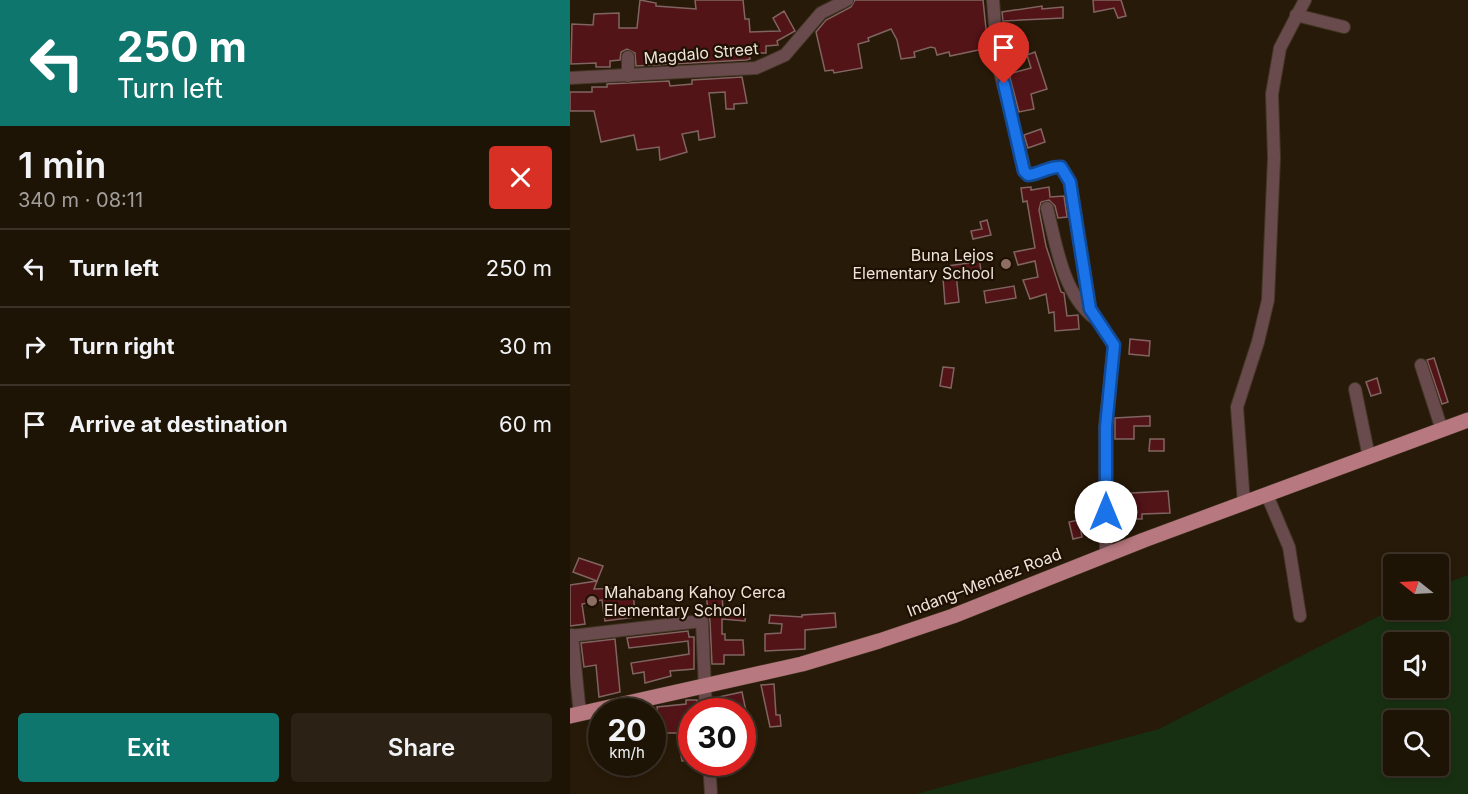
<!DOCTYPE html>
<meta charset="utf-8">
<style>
body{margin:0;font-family:Inter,sans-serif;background:#2b2114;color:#f1f3f6;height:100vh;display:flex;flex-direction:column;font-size:22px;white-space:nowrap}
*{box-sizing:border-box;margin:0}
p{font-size:20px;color:#a19e9b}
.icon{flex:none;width:33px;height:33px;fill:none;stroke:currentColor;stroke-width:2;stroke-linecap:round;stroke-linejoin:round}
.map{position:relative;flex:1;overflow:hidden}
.sheet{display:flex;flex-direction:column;background:#1e1406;width:570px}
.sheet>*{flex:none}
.top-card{background:#0f766e;color:#fff;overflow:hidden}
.needle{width:39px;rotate:288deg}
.tools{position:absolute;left:813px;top:554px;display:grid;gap:12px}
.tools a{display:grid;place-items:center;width:66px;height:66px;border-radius:6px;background:#1e1406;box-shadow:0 3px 9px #0003,0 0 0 2px #3c3328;font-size:30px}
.speed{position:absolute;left:18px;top:698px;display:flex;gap:12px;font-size:30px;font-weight:700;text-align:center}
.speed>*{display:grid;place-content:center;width:78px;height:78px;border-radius:50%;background:#1e1406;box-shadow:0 3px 9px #0003,0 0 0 2px #3c3328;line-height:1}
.speed small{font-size:15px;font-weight:400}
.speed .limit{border:9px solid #d22;background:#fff;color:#111}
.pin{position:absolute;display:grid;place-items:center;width:51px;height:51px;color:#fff;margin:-62px -26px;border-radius:50% 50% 50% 0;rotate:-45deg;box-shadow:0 0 6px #0007}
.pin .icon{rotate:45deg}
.me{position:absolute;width:66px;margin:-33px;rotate:0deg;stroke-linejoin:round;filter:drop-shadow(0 0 4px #0008)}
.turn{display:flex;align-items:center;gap:21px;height:126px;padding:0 18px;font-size:27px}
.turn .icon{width:78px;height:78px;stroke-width:2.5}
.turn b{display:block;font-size:42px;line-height:51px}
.round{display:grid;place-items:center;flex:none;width:63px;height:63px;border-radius:6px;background:#2b2114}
.overview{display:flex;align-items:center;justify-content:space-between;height:102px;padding:0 18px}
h1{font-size:36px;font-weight:600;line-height:45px}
.primary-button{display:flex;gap:12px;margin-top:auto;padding:12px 18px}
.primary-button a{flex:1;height:69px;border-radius:6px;background:#0f766e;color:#fff;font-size:24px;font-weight:600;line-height:69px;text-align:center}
.primary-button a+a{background:#2b2114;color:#f1f3f6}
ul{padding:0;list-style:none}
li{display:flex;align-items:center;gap:18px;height:78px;padding:0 18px;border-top:2px solid #3c3328}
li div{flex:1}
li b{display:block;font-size:22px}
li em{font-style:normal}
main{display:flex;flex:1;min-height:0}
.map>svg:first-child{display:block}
.green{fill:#183012;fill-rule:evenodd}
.building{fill:#521417;stroke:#806462;stroke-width:1.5}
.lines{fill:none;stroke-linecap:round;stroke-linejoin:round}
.minor-casing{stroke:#443625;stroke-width:14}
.major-casing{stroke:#443625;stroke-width:16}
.minor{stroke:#694b4e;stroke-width:12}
.major{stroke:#b7797f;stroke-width:15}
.route-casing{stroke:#114b97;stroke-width:15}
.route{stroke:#1a73e8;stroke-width:10}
.education-dot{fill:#8d6e63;stroke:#1e1002;stroke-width:2}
.labels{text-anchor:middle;stroke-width:4.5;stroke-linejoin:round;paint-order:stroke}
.street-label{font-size:16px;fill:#eee4d9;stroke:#1e1002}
.poi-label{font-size:16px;fill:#eee4d9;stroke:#1e1002;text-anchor:end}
</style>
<main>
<section class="sheet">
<div class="top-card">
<div class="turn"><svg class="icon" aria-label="left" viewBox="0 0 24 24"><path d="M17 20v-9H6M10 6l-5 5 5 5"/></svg><div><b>250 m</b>Turn left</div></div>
</div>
<div class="overview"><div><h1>1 min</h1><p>340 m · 08:11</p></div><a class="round" style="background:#d93025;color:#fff"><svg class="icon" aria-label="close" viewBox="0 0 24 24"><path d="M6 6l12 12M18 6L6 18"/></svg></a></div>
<ul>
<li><svg class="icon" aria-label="left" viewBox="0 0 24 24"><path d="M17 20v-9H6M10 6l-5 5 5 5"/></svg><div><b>Turn left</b></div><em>250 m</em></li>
<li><svg class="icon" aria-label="right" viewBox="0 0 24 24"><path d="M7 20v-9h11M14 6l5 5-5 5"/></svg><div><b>Turn right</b></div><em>30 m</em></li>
<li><svg class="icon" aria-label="arrive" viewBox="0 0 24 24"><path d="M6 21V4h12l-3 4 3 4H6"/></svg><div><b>Arrive at destination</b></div><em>60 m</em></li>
</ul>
<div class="primary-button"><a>Exit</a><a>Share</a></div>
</section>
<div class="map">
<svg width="898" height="794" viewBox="0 0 898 794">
<rect width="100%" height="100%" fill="#281a08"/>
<!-- green -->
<path class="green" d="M 898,575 L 898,794 L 346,794 L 589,729 L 823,609 L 868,609 L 869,586 ZM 824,642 L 868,642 L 868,687 L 824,687 ZM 824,720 L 868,720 L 868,765 L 824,765 Z"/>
<!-- building -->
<g class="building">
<polygon points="70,0 86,3 86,6 126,9 125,0 173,0 175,19 179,19 180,32 210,31 203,18 214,11 225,31 207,41 208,45 196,46 196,53 179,53 180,59 176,60 66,66 65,53 57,49 51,52 50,60 40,61 40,67 26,67 26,63 1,64 2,24 23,25 24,14 49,13 49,28 67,28"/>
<polygon points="285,0 413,0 418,48 380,56 379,52 367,55 365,48 361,47 344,52 345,57 331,59 327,40 321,29 298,38 299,41 288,44 292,68 264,73 263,70 255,71 246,32 256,20 281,7"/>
<polygon points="523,0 551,0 556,16 548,18 544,8 524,12"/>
<polygon points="472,6 472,9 493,7 493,18 433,21 432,12"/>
<polygon points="434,40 458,42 458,54 440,55 443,68 438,69"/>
<polygon points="465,52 477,89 461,94 464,109 449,112 439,74 461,68 457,55"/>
<polygon points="172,77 177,103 164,104 164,109 156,109 155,92 139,93 145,137 129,140 128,131 112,134 117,152 90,160 89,147 67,150 64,135 31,142 24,111 0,111 0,92 22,92 22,87 37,87 37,84 99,81 100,86 122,84 122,80"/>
<polygon points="471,129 475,142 458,148 454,135"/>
<polygon points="461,187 461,190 479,187 480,197 494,196 497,217 488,218 485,206 479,200 471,202 469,210 476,246 491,292 494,293 497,316 508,315 509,329 485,331 484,312 479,313 476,294 460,299 453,280 468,277 465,261 448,265 444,252 465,248 457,201 453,202 451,188"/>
<polygon points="417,220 421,235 403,239 401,231 412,229 410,222"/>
<polygon points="409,257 411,271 386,274 389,302 375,304 373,278 379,277 378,266 398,263 392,260"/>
<polygon points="444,286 446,298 416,303 414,291"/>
<polygon points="560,339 580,341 579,356 559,354"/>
<polygon points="864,358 878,402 872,404 857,360"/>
<polygon points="373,367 384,368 381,388 370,386"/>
<polygon points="807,378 811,393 801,396 796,382"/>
<polygon points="580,416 580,426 564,426 564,439 545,439 545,418"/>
<polygon points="580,439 594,439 594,451 579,451"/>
<polygon points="598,491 600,513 572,514 572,519 560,519 559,502 545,503 544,494"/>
<polygon points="509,520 512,537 503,539 499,522"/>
<polygon points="9,558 33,566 27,581 3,572"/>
<polygon points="27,581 24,589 63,588 65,617 35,621 32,600 12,604 15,624 0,626 0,585"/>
<polygon points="152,595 153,609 176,610 175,621 152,619 152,634 155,634 155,640 173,640 174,655 154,655 154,664 142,664 140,621 136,596"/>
<polygon points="265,613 266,627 235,630 235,649 195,651 195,634 211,633 212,624 199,623 200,615 232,617 232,615"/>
<polygon points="118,631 119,637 124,637 124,669 100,671 101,676 75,683 74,672 63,674 61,663 119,654 118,641 59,648 57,638"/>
<polygon points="45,639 50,692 29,697 26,665 14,667 11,643"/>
<polygon points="204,684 206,715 210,715 211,726 200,727 191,685"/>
<polygon points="172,692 176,711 144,711 144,698"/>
<polygon points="116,700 127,700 128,707 122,708 122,760 112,761 107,733 89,733 87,707 116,704"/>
</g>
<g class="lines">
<!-- minor casing -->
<g class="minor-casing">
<g id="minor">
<path d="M 423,0 L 428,64 L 455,170 L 458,175 C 470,174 479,166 491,167 L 500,182 L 520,309 L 544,345 L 535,427 L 536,554"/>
<polyline points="726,15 774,27"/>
<polyline points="58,76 58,57"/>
<polyline points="0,78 186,68 215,55 251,13 277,0"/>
<path d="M 477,208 C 486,244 493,293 523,317"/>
<polyline points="851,365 872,430"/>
<polyline points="785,389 799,457"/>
<polyline points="697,495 719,547 730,616"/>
<polyline points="674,504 667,407 688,342 698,300 704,158 702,94 710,48 735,0"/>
<polyline points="2,635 10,714"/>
<polyline points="0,636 132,621 136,711"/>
<polyline points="139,762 141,794"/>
</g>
</g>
<!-- major casing -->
<g class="major-casing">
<polyline id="major" points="0,716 232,664 309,641 383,616 574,540 898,420"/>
</g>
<!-- minor -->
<use href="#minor" class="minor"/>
<!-- major -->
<use href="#major" class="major"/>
</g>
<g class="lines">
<!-- route casing -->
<g class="route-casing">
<path id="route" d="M 434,84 L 454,171 L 458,175 C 470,174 479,166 491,167 L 500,182 L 520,309 L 544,345 L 536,427 L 536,512"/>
</g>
<!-- route -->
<use href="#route" class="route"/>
</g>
<!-- markers -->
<g class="education-dot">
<circle cx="436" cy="264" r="6"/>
<circle cx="22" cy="601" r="6"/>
</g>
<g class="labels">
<!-- street labels -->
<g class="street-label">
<text transform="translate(131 53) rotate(-5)" y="6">Magdalo Street</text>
<text transform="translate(414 582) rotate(-21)" y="6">Indang–Mendez Road</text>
</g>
<!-- poi labels -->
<g class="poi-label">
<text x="424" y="261">Buna Lejos<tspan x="424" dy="18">Elementary School</tspan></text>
<text x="34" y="598" text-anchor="start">Mahabang Kahoy Cerca<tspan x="34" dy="18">Elementary School</tspan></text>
</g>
</g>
</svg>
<div class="tools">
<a><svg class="needle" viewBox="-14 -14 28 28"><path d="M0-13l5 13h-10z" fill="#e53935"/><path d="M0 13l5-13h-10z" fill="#a19e9b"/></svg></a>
<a><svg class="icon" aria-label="sound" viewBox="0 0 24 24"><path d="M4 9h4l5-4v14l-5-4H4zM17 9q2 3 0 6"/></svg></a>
<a><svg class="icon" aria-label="search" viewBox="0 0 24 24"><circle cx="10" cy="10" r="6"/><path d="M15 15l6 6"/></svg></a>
</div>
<div class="speed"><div>20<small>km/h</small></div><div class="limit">30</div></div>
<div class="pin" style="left:434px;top:84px;background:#d93025"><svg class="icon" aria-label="arrive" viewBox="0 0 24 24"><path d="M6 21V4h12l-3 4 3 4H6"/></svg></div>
<svg class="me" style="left:536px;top:512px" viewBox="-20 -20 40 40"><circle r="19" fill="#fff"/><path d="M0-13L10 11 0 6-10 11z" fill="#1a73e8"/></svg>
</div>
</main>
